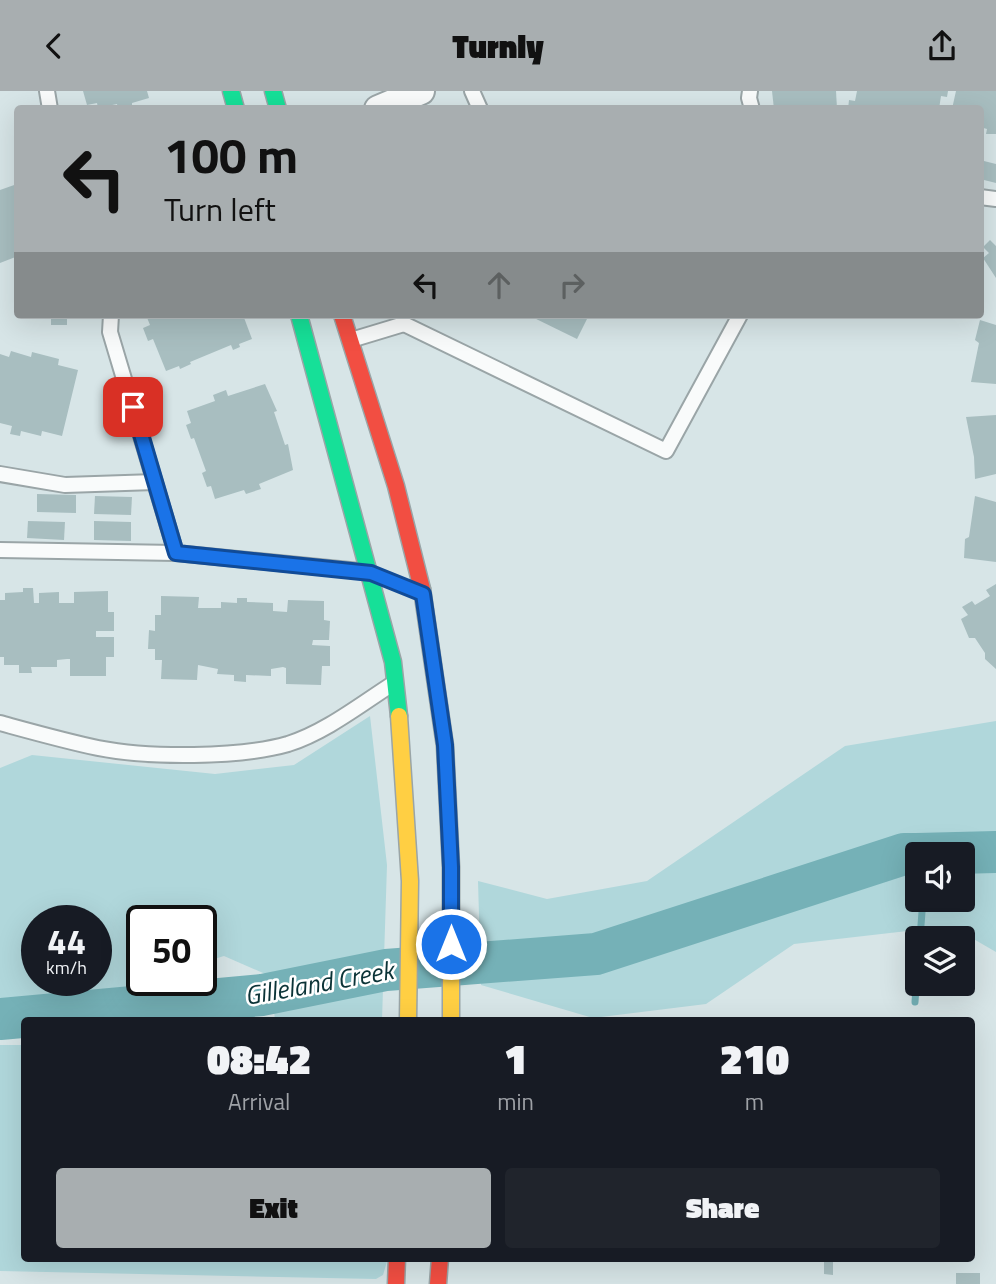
<!DOCTYPE html>
<style>
body{margin:0;font-family:"Titillium Web",sans-serif;background:#20242c;color:#f1f3f6;height:100vh;display:flex;flex-direction:column;font-size:26px;white-space:nowrap}
*{box-sizing:border-box;margin:0}
p{font-size:23px;color:#9ea1a6}
.icon{flex:none;width:38px;height:38px;fill:none;stroke:currentColor;stroke-width:2;stroke-linecap:round;stroke-linejoin:round}
.map{position:relative;flex:1;overflow:hidden}
.side{position:absolute;left:21px;top:926px;width:954px;height:245px;display:flex;flex-direction:column;background:#171b24;border-radius:7px;box-shadow:0 7px 28px #0002}
.side>*{flex:none}
.banner{position:absolute;left:14px;top:14px;width:970px;height:214px;border-radius:7px;box-shadow:0 7px 28px #0002;background:#a8aeb0;color:#111;overflow:hidden}
.fabs{position:absolute;left:905px;top:751px;display:grid;gap:14px}
.fabs a{display:grid;place-items:center;width:70px;height:70px;border-radius:7px;background:#171b24;box-shadow:0 7px 28px #0002;font-size:35px}
.speed{position:absolute;left:21px;top:814px;display:flex;gap:14px;font-size:35px;font-weight:700;text-align:center}
.speed>*{display:grid;place-content:center;width:91px;height:91px;border-radius:50%;background:#171b24;box-shadow:0 7px 28px #0002;line-height:1}
.speed small{font-size:18px;font-weight:400}
.speed .limit{border:4px solid #111;border-radius:10px;background:#fff;color:#111}
.pin{position:absolute;display:grid;place-items:center;width:60px;height:60px;color:#fff;margin:-30px;border-radius:14px;box-shadow:0 4px 10px #0006}
.me{position:absolute;width:77px;margin:-38px;rotate:0deg;stroke-linejoin:round;filter:drop-shadow(0 0 5px #0008)}
.turn{display:flex;align-items:center;gap:24px;height:147px;padding:0 35px;font-size:32px}
.turn .icon{width:91px;height:91px;stroke-width:2.5}
.turn b{display:block;font-size:49px;line-height:60px}
.lanes{display:flex;align-items:center;height:66px;padding:0 35px;background:#0003;justify-content:center;gap:35px;direction:ltr}
.lanes .off{opacity:.35}
.eta{display:flex;justify-content:space-evenly;align-items:center;height:119px;text-align:center}
.eta b{font-size:42px;font-weight:800;line-height:49px}
.cta{display:flex;gap:14px;margin-top:auto;padding:14px 35px}
.cta a{flex:1;height:80px;border-radius:7px;background:#a8aeb0;color:#111;font-size:28px;font-weight:800;line-height:80px;text-align:center}
.cta a+a{background:#20242c;color:#f1f3f6}
header{display:flex;justify-content:space-between;align-items:center;height:91px;padding:0 35px;background:#a8aeb0;color:#111;font-size:32px;font-weight:800}
.map>svg:first-child{display:block}
.green{fill:#b0d7db;fill-rule:evenodd}
.lines{fill:none;stroke-linecap:round;stroke-linejoin:round}
.stream{stroke:#75b1b7;stroke-width:7}
.river{stroke:#75b1b7;stroke-width:42}
.building{fill:#a8bec0}
.lane-casing{stroke:#9aa5a7;stroke-width:18}
.street-casing{stroke:#9aa5a7;stroke-width:30}
.fast-casing{stroke:#9aa5a7;stroke-width:19}
.slow-casing{stroke:#9aa5a7;stroke-width:19}
.jam-casing{stroke:#9aa5a7;stroke-width:19}
.lane{stroke:#f9fbfb;stroke-width:14}
.street{stroke:#f9fbfb;stroke-width:26}
.fast{stroke:#16e098;stroke-width:16}
.slow{stroke:#ffcf43;stroke-width:16}
.jam{stroke:#f24e42;stroke-width:16}
.route-casing{stroke:#114b97;stroke-width:18}
.route{stroke:#1a73e8;stroke-width:12}
.labels{text-anchor:middle;stroke-width:5;stroke-linejoin:round;paint-order:stroke}
.water-label{font-size:26px;font-style:italic;fill:#0b3337;stroke:#fff}
</style>
<header><svg class="icon" aria-label="back" viewBox="0 0 24 24"><path d="M15 5l-7 7 7 7"/></svg>Turnly<svg class="icon" aria-label="share" viewBox="0 0 24 24"><path d="M12 15V3M7 8l5-5 5 5M5 13v7h14v-7"/></svg></header>
<div class="map">
<svg width="996" height="1193" viewBox="0 0 996 1193">
<rect width="100%" height="100%" fill="#d7e5e7"/>
<!-- green -->
<g class="green">
<path d="M 370,625 L 387,774 L 382,929 L 275,929 L 270,885 L 224,865 L 201,872 L 201,830 L 142,830 L 142,889 L 150,889 L 38,929 L 24,929 L 24,933 L 0,935 L 0,677 L 32,664 L 215,683 L 294,674 ZM 37,830 L 96,830 L 96,889 L 37,889 Z"/>
<path d="M 996,630 L 996,861 L 951,835 L 794,853 L 706,913 L 593,927 L 481,894 L 478,790 L 547,808 L 647,790 L 845,655 ZM 917,763 L 962,763 L 962,808 L 917,808 Z"/>
<polygon points="0,954 24,954 24,1167 388,1167 383,1184 376,1188 0,1180"/>
</g>
<g class="lines">
<!-- stream -->
<g class="stream">
<polyline points="920,847 923,808"/>
<polyline points="915,911 917,882"/>
</g>
<!-- river -->
<g class="river">
<polyline points="917,763 996,761"/>
<polyline points="0,928 262,904 386,879 596,863 904,763 917,763"/>
</g>
</g>
<!-- building -->
<g class="building">
<polygon points="83,0 147,0 149,7 132,12 132,16 125,18 118,18 117,13 98,17 97,12 87,14"/>
<polygon points="772,0 836,0 837,18 774,18"/>
<polygon points="857,0 948,0 947,6 941,5 939,18 848,18 849,9 855,10"/>
<polygon points="956,0 996,0 996,43 986,43 987,38 980,36 980,18 952,18"/>
<polygon points="980,69 996,73 996,92 980,88"/>
<polygon points="17,93 18,165 0,172 0,99"/>
<polygon points="990,149 996,155 996,187 983,167 989,162 983,156"/>
<rect x="51" y="224" width="16" height="10"/>
<polygon points="146,224 243,224 252,248 239,253 240,256 233,259 231,254 190,271 191,273 180,278 179,275 166,280 153,248 148,250 143,237 150,234"/>
<polygon points="528,224 589,224 577,248"/>
<polygon points="980,229 996,234 996,293 971,291 979,252 975,249"/>
<polygon points="11,260 31,266 32,261 59,268 58,274 78,279 62,345 42,340 41,345 21,340 20,345 10,343 12,335 0,332 0,263 9,266"/>
<polygon points="265,293 277,320 274,321 285,354 288,353 293,379 259,393 261,398 246,403 244,399 215,408 211,395 207,396 202,382 206,380 194,347 191,348 186,334 191,332 187,320 215,310 213,304 226,299 228,305"/>
<polygon points="996,324 996,383 975,388 974,366 966,326"/>
<polygon points="37,403 76,404 76,422 37,421"/>
<polygon points="95,405 132,406 131,424 94,423"/>
<polygon points="975,405 996,411 996,471 964,467 965,448 969,446"/>
<polygon points="28,430 65,431 64,449 27,447"/>
<polygon points="94,430 131,431 131,450 94,449"/>
<polygon points="996,493 996,578 985,568 985,562 975,547 969,547 961,528 968,524 962,516 972,510 975,514 990,505 986,499"/>
<polygon points="23,497 33,497 34,512 39,512 39,502 59,501 59,512 74,512 74,501 108,500 108,521 114,521 114,540 96,540 96,546 114,546 114,566 106,566 106,585 70,585 70,568 67,568 57,569 57,576 31,576 32,582 19,582 19,574 4,574 4,566 0,566 0,509 5,509 5,502 23,501"/>
<polygon points="161,505 199,506 198,517 221,517 221,511 237,512 237,507 247,507 247,511 273,512 273,520 287,521 288,509 324,510 324,529 330,530 329,549 313,549 312,554 330,555 330,575 322,575 321,594 286,593 286,577 283,576 271,578 271,585 246,584 246,591 234,590 234,584 217,583 218,578 198,574 197,589 161,588 162,569 155,569 155,558 148,558 149,539 155,540 155,524 161,524"/>
<polygon points="824,1167 833,1168 833,1184 824,1183"/>
<rect x="956" y="1182" width="24" height="11"/>
</g>
<g class="lines">
<!-- lane casing -->
<g class="lane-casing">
<g id="lane">
<polyline points="47,0 50,18"/>
<polyline points="472,0 480,18"/>
<polyline points="750,0 749,7 752,18"/>
<polyline points="980,106 996,108"/>
<polyline points="111,224 110,241 176,462 370,481"/>
<polyline points="351,249 404,233 666,360 740,224"/>
<polyline points="0,383 65,394 155,391"/>
<polyline points="0,459 176,462"/>
<path d="M 0,632 C 33,641 65,650 98,657 C 149,667 239,667 288,653 C 326,641 361,613 394,592"/>
</g>
</g>
<!-- street casing -->
<g class="street-casing">
<polyline id="street" points="378,18 421,0"/>
</g>
<!-- fast casing -->
<g class="fast-casing">
<g id="fast">
<polyline points="231,0 236,18"/>
<polyline points="273,0 278,18"/>
<polyline points="299,224 393,571 399,625"/>
</g>
</g>
<!-- slow casing -->
<g class="slow-casing">
<g id="slow">
<polyline points="422,498 445,655 451,776 451,929"/>
<polyline points="399,625 410,790 408,929"/>
</g>
</g>
<!-- jam casing -->
<g class="jam-casing">
<g id="jam">
<polyline points="342,224 396,395 422,498"/>
<polyline points="396,1193 397,1167"/>
<polyline points="438,1193 440,1167"/>
</g>
</g>
<!-- lane -->
<use href="#lane" class="lane"/>
<!-- street -->
<use href="#street" class="street"/>
<!-- fast -->
<use href="#fast" class="fast"/>
<!-- slow -->
<use href="#slow" class="slow"/>
<!-- jam -->
<use href="#jam" class="jam"/>
</g>
<g class="lines">
<!-- route casing -->
<g class="route-casing">
<polyline id="route" points="133,316 176,462 371,482 423,503 445,654 451,776 451,853"/>
</g>
<!-- route -->
<use href="#route" class="route"/>
</g>
<g class="labels">
<!-- water labels -->
<g class="water-label">
<text transform="translate(319 892) rotate(-10)" y="9">Gilleland Creek</text>
</g>
</g>
</svg>
<div class="fabs">
<a><svg class="icon" aria-label="sound" viewBox="0 0 24 24"><path d="M4 9h4l5-4v14l-5-4H4zM17 9q2 3 0 6"/></svg></a>
<a><svg class="icon" aria-label="layers" viewBox="0 0 24 24"><path d="M12 4l9 5-9 5-9-5zM3 14l9 5 9-5"/></svg></a>
</div>
<div class="speed"><div>44<small>km/h</small></div><div class="limit">50</div></div>
<div class="pin" style="left:133px;top:316px;background:#d93025"><svg class="icon" aria-label="arrive" viewBox="0 0 24 24"><path d="M6 21V4h12l-3 4 3 4H6"/></svg></div>
<svg class="me" style="left:451px;top:853px" viewBox="-20 -20 40 40"><circle r="17" fill="#1a73e8" stroke="#fff" stroke-width="3"/><path d="M0-11L8 9 0 5-8 9z" fill="#fff"/></svg>
<div class="banner">
<div class="turn"><svg class="icon" aria-label="left" viewBox="0 0 24 24"><path d="M17 20v-9H6M10 6l-5 5 5 5"/></svg><div><b>100 m</b>Turn left</div></div>
<div class="lanes"><svg class="icon" aria-label="left" viewBox="0 0 24 24"><path d="M17 20v-9H6M10 6l-5 5 5 5"/></svg><svg class="icon off" aria-label="ahead" viewBox="0 0 24 24"><path d="M12 20V5M6 11l6-6 6 6"/></svg><svg class="icon off" aria-label="right" viewBox="0 0 24 24"><path d="M7 20v-9h11M14 6l5 5-5 5"/></svg></div>
</div>
<section class="side">
<div class="eta">
<div><b>08:42</b><p>Arrival</p></div>
<div><b>1</b><p>min</p></div>
<div><b>210</b><p>m</p></div>
</div>
<div class="cta"><a>Exit</a><a>Share</a></div>
</section>
</div>
